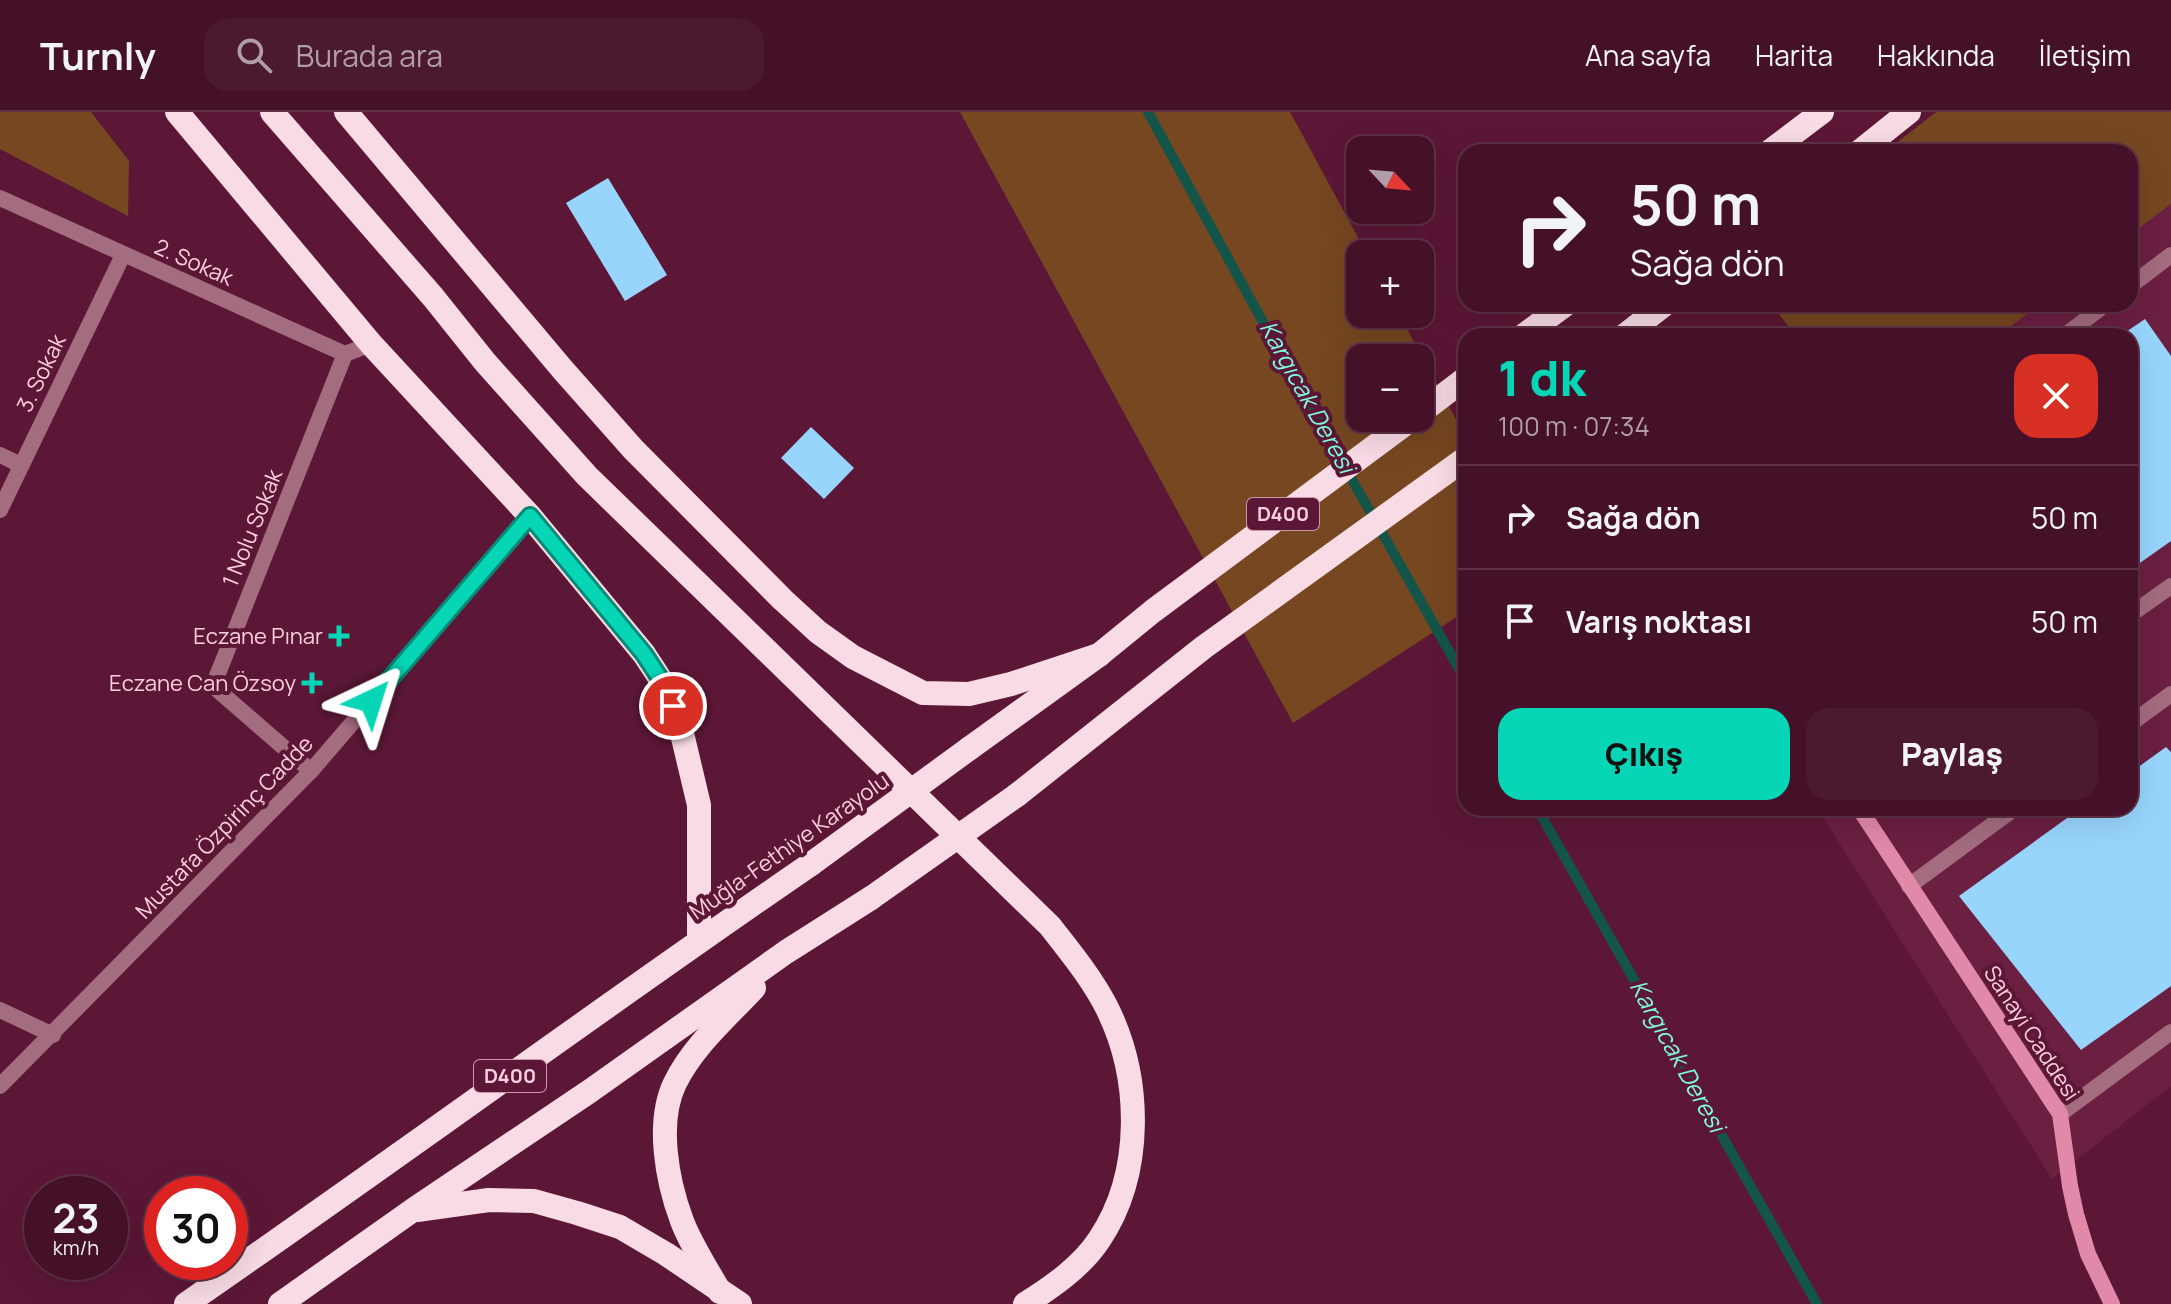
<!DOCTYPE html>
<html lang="tr">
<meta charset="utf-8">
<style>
body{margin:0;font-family:Manrope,sans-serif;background:#4c1a30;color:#f1f3f6;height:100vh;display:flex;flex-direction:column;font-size:30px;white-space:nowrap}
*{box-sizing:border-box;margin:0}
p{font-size:26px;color:#b09da8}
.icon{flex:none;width:44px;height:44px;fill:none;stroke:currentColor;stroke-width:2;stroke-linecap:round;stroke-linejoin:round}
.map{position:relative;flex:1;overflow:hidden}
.panel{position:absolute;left:1458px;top:216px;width:680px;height:488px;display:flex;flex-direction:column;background:#451128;border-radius:24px;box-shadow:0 8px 32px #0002,0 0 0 2px #5d3145}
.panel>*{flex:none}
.top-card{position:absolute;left:1458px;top:32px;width:680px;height:168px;border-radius:24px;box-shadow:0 8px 32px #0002,0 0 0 2px #5d3145;background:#451128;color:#f1f3f6;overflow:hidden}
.needle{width:52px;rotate:116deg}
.buttons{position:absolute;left:1346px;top:24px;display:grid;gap:16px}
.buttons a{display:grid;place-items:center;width:88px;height:88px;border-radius:16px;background:#451128;box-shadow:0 8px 32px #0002,0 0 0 2px #5d3145;font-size:40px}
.speed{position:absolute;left:24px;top:1064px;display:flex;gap:16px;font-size:40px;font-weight:700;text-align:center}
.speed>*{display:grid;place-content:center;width:104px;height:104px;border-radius:50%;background:#451128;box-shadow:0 8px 32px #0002,0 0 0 2px #5d3145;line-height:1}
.speed small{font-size:20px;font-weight:400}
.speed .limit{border:12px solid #d22;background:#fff;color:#111}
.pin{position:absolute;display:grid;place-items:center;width:68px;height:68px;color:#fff;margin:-34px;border:4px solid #fff;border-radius:50%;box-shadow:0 2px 8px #0007}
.me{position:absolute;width:88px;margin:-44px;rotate:41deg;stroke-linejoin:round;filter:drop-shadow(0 0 6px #0008)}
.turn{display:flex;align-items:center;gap:28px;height:168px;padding:0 40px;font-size:36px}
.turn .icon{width:104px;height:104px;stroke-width:2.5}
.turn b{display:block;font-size:56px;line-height:68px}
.round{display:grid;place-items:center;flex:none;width:84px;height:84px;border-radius:24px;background:#4c1a30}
.summary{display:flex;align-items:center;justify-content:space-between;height:136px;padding:0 40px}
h1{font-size:48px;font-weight:800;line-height:60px;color:#06d5b6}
.button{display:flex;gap:16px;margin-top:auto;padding:16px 40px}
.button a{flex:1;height:92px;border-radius:24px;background:#06d5b6;color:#111;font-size:32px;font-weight:800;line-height:92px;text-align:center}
.button a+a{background:#4c1a30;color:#f1f3f6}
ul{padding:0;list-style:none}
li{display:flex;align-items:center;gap:24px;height:104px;padding:0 40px;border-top:2px solid #5d3145}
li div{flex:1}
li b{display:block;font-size:30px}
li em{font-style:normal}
header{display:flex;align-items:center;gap:48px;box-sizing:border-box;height:112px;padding:0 40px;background:#451128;border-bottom:2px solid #5d3145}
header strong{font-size:38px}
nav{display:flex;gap:44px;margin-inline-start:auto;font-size:28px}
.search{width:560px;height:72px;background:#4c1a30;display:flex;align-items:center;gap:20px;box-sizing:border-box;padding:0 28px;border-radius:24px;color:#b09da8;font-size:30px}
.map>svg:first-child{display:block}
.built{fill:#6b1f41}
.green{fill:#764721;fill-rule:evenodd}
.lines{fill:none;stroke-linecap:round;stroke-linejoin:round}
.stream{stroke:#145549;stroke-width:10}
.building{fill:#98d5fd}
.street{stroke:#a36c7f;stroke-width:16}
.secondary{stroke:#e189a9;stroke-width:16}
.highway{stroke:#f8dbe4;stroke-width:24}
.highway-bridge{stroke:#f8dbe4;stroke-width:24}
.route-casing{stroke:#048a76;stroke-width:20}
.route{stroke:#06d5b6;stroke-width:14}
.poi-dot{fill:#06d5b6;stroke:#5c1736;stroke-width:3}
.labels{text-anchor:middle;stroke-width:8;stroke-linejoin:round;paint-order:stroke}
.shield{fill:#5c1736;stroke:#cb98ab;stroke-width:2}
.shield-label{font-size:20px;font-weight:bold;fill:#fbcfdd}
.street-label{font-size:22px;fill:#fbcfdd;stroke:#5c1736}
.poi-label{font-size:22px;fill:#fbcfdd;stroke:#5c1736;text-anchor:end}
.water-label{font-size:24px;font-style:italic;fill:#7ffade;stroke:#5c1736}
</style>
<header>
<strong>Turnly</strong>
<div class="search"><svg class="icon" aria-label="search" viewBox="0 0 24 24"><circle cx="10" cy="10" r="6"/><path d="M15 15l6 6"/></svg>Burada ara</div>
<nav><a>Ana sayfa</a><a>Harita</a><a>Hakkında</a><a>İletişim</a></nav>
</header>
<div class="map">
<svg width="2171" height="1192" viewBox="0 0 2171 1192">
<rect width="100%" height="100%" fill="#5c1736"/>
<!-- built -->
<polygon class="built" points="2171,92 2171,974 2052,1067 1817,696 2130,696 2130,224 1998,224 2040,192 2130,192 2130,123"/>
<!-- green -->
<g class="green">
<polygon points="0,0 91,0 129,49 128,104 0,37"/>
<path d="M 960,0 L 1290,0 L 1367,142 L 1360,142 L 1360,202 L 1399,202 L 1466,326 L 1466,499 L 1293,611 ZM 1360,246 L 1420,246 L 1420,306 L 1360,306 Z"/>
<polygon points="1936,0 2171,0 2171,92 2130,123 2130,40 1885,40"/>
<polygon points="1771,192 2040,192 1998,224 1796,224"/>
</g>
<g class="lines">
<!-- stream -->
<g class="stream">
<polyline points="1148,0 1270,223 1466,569"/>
<polyline points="1537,696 1817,1192"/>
</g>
</g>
<!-- building -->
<g class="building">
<polygon points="608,66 667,163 625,189 566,91"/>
<polygon points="2145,207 2171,244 2171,429 2130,458 2130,224 2120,224"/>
<polygon points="811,315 854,356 824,387 781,346"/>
<polygon points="2166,635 2171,640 2171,874 2081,938 1959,784 2081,696 2130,696 2130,661"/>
</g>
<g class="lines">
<!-- street -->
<g class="street">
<polyline points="0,86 345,242 371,232"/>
<polyline points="2130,174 2171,143"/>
<polyline points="2064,224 2106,192"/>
<polyline points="0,343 21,353"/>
<polyline points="0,398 123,143"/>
<polyline points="2130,503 2171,474"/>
<polyline points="2130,612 2171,582"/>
<polyline points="311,659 213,574 345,242"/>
<polyline points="1909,774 2015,696"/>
<polyline points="0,898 53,923"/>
<polyline points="0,974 311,659 530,404"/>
<polyline points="2060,1002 2171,920"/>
</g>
<!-- secondary -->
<polyline class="secondary" points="1859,696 2060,1002 2070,1074 2076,1102 2088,1142 2112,1192"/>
<!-- highway -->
<g class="highway">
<polyline points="177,0 371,232 530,404 644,542 665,574 680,613 699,693 699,829"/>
<path d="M 272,0 L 433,185 L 485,250 L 587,364 L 1050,814 C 1070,840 1091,865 1106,894 C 1142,965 1144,1061 1099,1128 C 1081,1155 1052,1175 1025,1192"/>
<polyline points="346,0 563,258 633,337 783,488 818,520 853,545 923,581 969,582 1011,572 1099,543"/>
<polyline points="1769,40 1822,0"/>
<polyline points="1859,40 1909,0"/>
<polyline points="1523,224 1566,192"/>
<polyline points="1624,224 1665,192"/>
<polyline points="1420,301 1466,266"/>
<polyline points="970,636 1099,543 1153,499 1413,306"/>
<polyline points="1017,683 1204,535 1466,346"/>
<polyline points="417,1098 489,1088 534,1089 577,1101 620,1115 666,1142 740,1192"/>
<path d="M 720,1180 C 707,1157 691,1133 682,1109 C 667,1069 656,1010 675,971 C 693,934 727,905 754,876"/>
<path d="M 186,1192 C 396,1047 601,896 811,752"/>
<polyline points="280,1192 413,1098 590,979 786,840 871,786"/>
</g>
<!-- highway-bridge -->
<g class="highway-bridge">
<polyline points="811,752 970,636"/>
<polyline points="871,786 1017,683"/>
</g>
</g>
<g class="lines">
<!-- route casing -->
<g class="route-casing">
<polyline id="route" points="371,589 530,404 644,542 665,574 673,594"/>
</g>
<!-- route -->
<use href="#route" class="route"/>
</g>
<!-- markers -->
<g class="poi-dot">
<path d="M335 512h8v8h8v8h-8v8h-8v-8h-8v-8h8z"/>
<path d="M308 559h8v8h8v8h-8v8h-8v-8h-8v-8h8z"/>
</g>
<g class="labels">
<!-- shield labels -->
<g class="shield">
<rect x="1247" y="386" width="72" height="32" rx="6"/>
<rect x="474" y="948" width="72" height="32" rx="6"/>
</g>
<g class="shield-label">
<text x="1283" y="409">D400</text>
<text x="510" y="971">D400</text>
</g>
<!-- street labels -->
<g class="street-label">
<text transform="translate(194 150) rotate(24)" y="8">2. Sokak</text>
<text transform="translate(41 261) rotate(-64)" y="8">3. Sokak</text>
<text transform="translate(252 416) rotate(-68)" y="8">1 Nolu Sokak</text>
<text transform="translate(224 715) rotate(-46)" y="8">Mustafa Özpirinç Cadde</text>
<text transform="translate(789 734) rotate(-35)" y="8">Muğla-Fethiye Karayolu</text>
<text transform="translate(2032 921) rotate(57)" y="8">Sanayi Caddesi</text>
</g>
<!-- poi labels -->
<g class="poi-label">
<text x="323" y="532">Eczane Pınar</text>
<text x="296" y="579">Eczane Can Özsoy</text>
</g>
<!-- water labels -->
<g class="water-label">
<text transform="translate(1307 285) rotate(61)" y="8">Kargıcak Deresi</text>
<text transform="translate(1677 944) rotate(61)" y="8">Kargıcak Deresi</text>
</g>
</g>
</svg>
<div class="buttons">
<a><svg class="needle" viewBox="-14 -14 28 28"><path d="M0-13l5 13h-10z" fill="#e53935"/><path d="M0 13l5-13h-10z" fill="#b09da8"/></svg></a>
<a>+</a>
<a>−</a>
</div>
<div class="speed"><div>23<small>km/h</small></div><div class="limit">30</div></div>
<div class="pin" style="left:673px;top:594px;background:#d93025"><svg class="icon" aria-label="arrive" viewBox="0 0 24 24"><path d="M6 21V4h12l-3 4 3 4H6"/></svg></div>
<svg class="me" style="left:371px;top:589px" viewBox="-20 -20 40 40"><path d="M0-17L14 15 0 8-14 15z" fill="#06d5b6" stroke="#fff" stroke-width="4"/></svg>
<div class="top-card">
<div class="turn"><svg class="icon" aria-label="right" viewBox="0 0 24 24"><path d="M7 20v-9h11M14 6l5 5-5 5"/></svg><div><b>50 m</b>Sağa dön</div></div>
</div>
<section class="panel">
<div class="summary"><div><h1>1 dk</h1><p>100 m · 07:34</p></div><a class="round" style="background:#d93025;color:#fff"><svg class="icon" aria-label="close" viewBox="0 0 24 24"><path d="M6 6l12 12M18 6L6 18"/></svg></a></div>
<ul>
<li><svg class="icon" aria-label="right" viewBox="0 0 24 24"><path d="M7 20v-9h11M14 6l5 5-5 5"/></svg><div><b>Sağa dön</b></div><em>50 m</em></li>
<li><svg class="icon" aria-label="arrive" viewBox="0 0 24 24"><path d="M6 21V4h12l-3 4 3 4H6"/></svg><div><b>Varış noktası</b></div><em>50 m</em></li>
</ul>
<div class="button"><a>Çıkış</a><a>Paylaş</a></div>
</section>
</div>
